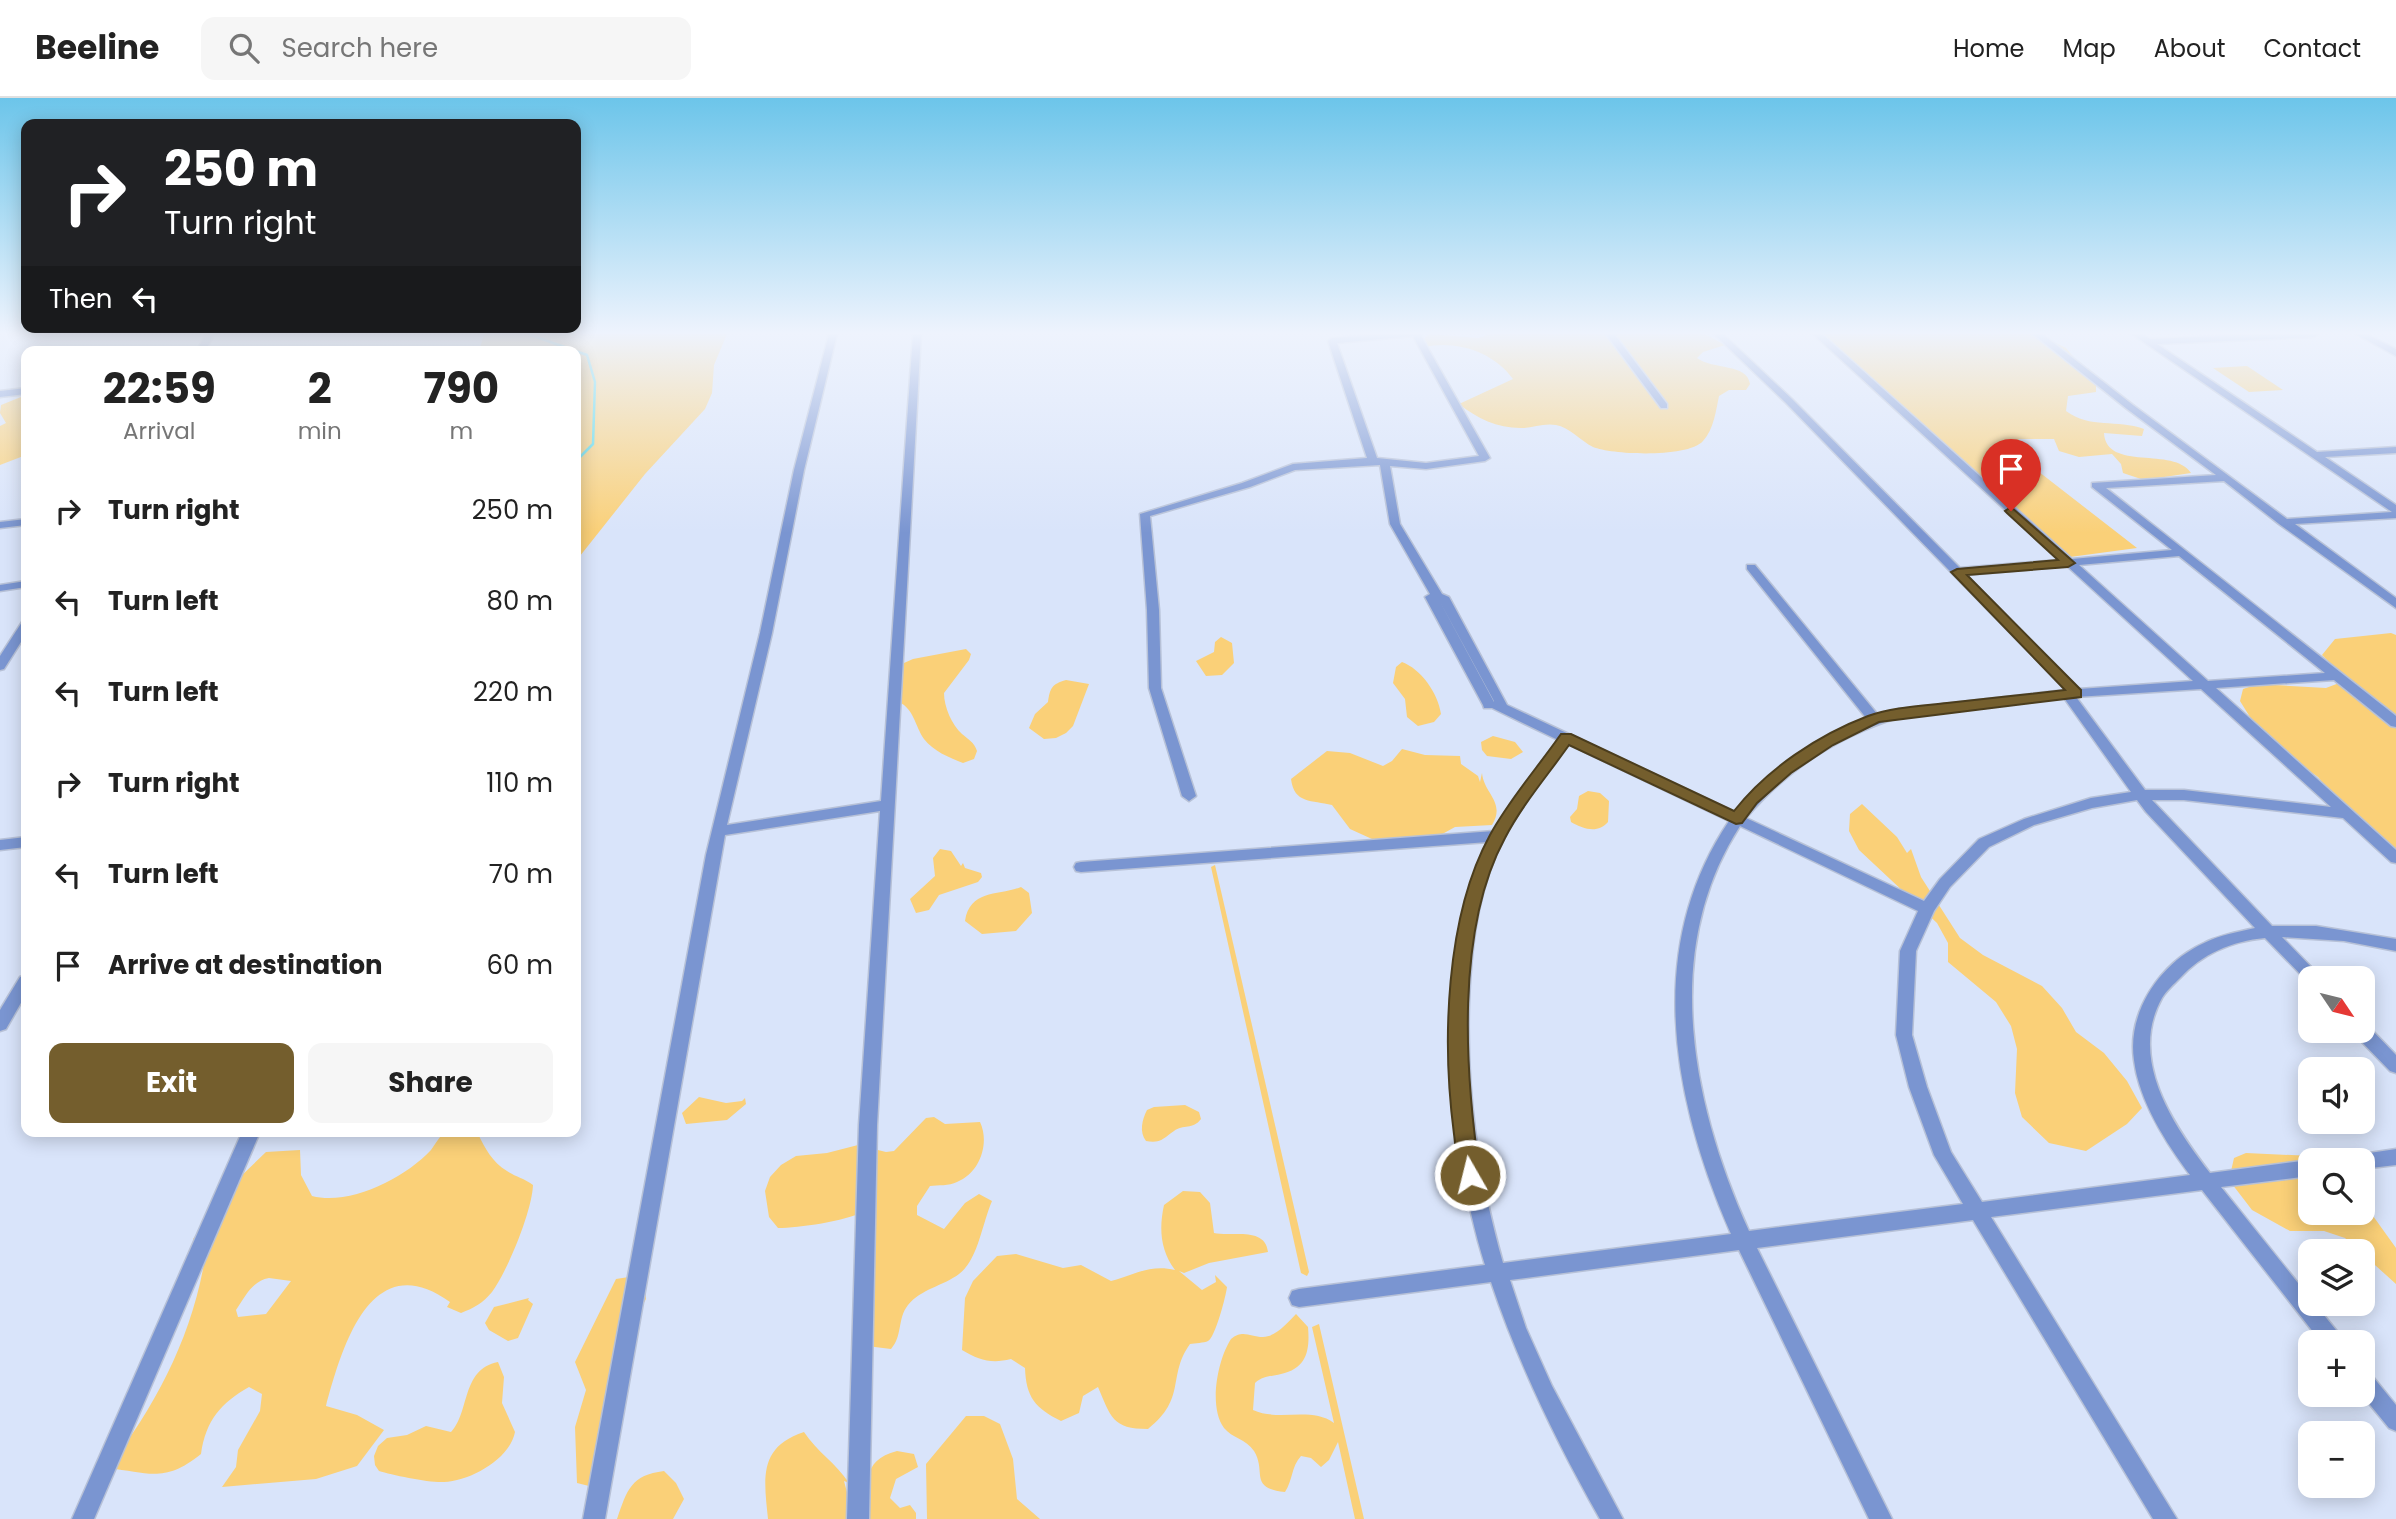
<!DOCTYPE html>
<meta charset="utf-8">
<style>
body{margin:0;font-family:Poppins,sans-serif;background:#f6f6f6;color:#222;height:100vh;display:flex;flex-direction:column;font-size:26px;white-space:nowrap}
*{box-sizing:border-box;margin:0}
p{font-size:23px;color:#767676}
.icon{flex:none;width:38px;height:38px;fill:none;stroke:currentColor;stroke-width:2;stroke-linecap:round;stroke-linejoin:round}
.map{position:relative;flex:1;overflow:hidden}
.details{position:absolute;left:21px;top:248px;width:560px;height:791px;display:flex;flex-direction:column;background:#fff;border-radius:14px;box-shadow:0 4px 18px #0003}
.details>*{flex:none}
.top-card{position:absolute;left:21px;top:21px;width:560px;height:214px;border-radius:14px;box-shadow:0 4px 18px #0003;background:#202124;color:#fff;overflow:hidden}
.needle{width:46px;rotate:125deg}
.tools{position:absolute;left:2298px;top:868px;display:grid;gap:14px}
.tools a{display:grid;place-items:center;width:77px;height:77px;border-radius:14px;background:#fff;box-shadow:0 4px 18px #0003;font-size:35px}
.pin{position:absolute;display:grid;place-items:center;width:60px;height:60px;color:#fff;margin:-72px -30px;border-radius:50% 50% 50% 0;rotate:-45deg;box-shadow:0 0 7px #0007}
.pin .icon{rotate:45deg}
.me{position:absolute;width:77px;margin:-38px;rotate:352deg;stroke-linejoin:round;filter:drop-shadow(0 0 5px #0008)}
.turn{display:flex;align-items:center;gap:24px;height:147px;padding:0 28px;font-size:32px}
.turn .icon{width:91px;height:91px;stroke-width:2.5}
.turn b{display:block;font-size:49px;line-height:60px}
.then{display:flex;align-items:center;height:66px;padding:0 28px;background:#0003;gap:14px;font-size:26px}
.eta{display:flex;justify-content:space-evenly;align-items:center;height:119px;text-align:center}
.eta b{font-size:42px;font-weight:700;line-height:49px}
.cta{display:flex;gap:14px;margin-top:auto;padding:14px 28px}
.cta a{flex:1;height:80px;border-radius:14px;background:#745e2d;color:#fff;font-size:28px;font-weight:700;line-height:80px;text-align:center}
.cta a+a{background:#f6f6f6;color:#222}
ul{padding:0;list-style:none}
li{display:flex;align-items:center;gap:21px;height:91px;padding:0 28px}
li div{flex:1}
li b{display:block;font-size:26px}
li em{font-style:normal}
header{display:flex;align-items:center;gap:42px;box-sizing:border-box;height:98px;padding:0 35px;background:#fff;border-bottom:2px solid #e0e0e0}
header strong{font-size:33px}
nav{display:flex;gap:38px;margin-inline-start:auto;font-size:24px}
.search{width:490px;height:63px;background:#f6f6f6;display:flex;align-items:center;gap:18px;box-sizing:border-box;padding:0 24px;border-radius:14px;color:#767676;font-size:26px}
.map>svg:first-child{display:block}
.green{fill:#fad078;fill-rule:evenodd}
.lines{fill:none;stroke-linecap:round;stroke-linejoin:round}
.stream{stroke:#53deec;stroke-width:2.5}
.minor-casing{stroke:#b7c1d7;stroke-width:3}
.minor{fill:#7a95d1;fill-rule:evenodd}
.route{fill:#745e2d;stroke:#4b3d1d;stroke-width:2}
</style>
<header>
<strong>Beeline</strong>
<div class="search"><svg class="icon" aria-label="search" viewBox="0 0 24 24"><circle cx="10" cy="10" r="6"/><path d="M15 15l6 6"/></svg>Search here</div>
<nav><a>Home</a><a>Map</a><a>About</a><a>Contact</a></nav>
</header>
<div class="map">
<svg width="2396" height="1421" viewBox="0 0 2396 1421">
<rect width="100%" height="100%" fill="#d9e4fa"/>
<!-- green -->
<g class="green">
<polygon points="484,236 727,236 714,267 712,295 705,311 645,376 576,463 576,254 479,254"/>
<path d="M 1429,236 L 1478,240 L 1491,236 L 1705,236 L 1725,247 L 1703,254 L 1697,260 C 1713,272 1747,265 1750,286 L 1746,292 L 1729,292 L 1719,298 C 1716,312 1714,331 1703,343 C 1688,360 1613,357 1593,349 C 1581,343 1569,329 1556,327 C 1545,325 1534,329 1524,330 C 1499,331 1478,321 1459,306 L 1513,281 C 1493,253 1455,242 1424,249 L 1424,241 Z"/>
<path d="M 1822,236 L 2038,236 L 2066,250 L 2096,287 L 2096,294 L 2068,298 L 2066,313 C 2090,331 2117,321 2144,331 L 2142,338 L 2104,335 C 2106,374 2174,348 2191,375 L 2144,382 L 2123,375 L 2121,366 L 2112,356 L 2079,359 L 2059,353 L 2054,341 L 2019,341 L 2021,360 L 2137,450 L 2070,459 Z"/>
<polygon points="2247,268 2283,292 2249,294 2213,270"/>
<polygon points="26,297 26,357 0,367 0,328 6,325 0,315 1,307"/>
<polygon points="2391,535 2396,537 2396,758 2360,728 2318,679 2273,647 2258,632 2240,603 2243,591 2258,586 2326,590 2347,582 2322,557 2335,541"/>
<polygon points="1221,539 1232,545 1234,565 1222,577 1206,578 1196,563 1214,554 1215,544"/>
<path d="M 966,551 L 971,556 L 969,562 L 944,595 C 944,609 952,627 962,636 C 969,642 974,644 977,653 L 974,661 L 963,665 C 950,660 933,653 924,641 C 915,628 914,611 899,604 L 892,585 L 904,565 L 913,561 Z"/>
<path d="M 1402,564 C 1421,571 1438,595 1441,616 L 1434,624 L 1418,628 L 1407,619 L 1405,601 L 1393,585 L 1396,569 Z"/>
<path d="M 1066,582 L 1089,586 L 1073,628 L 1066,635 L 1056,640 L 1044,641 L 1029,630 L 1035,616 L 1048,604 C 1050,590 1052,586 1066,582 Z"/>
<polygon points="1493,638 1515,644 1523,654 1511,661 1487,658 1482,652 1481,644"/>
<path d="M 1402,651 L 1425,657 L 1460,658 L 1461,666 L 1478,678 L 1480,684 L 1482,675 C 1484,696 1506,704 1492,727 L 1455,729 L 1426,745 L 1413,746 L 1372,741 L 1350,731 L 1332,707 C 1312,702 1294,706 1291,681 L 1327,653 L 1350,655 L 1383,668 L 1392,663 Z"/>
<path d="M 1588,693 L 1600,695 L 1609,703 L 1608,724 C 1598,736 1583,731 1571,724 L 1570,719 L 1577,711 L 1579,698 Z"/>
<polygon points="1862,706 1897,739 1907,755 1911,751 1921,779 1960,840 1983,857 2042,888 2062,910 2076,934 2104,955 2127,983 2142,1010 2127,1026 2086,1053 2049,1045 2022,1019 2015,995 2017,951 2011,928 1996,904 1948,864 1948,845 1937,825 1859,752 1849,733 1850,716"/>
<polygon points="940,751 951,753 961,768 963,765 965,770 981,775 982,779 978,784 939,797 929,812 916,815 910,801 935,778 933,760"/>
<polygon points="1215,767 1309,1174 1307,1178 1301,1175 1211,769"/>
<path d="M 1021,789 L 1029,795 L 1032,815 L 1016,833 L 982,836 L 965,823 C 970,791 999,798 1021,789 Z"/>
<polygon points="699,999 726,1005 742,1003 745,1000 746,1006 727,1022 686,1026 682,1015"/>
<path d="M 1185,1007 L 1199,1014 L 1201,1021 C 1193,1032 1183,1026 1174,1033 C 1164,1040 1160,1046 1146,1043 C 1139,1034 1142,1022 1147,1012 L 1154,1009 Z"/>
<path d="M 934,1019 L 945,1026 L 980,1024 C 990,1045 980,1075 957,1084 C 949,1088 938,1087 930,1088 L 917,1108 L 917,1117 L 944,1131 L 965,1105 L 979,1096 L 992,1103 C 982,1126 978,1162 959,1176 C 943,1188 921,1191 908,1207 C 897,1221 903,1237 891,1251 L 867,1248 L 863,1114 C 845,1123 799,1130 778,1130 L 769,1119 L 765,1093 L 770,1079 L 781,1067 L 796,1058 L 827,1055 L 858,1047 L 886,1054 L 894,1053 L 926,1020 Z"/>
<path d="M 444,1034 L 478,1036 C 485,1050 492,1064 507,1073 C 516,1079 524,1080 533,1087 C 532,1113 508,1172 492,1194 C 483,1205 474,1210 461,1215 L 447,1209 L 450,1204 C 371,1147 342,1249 326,1308 L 357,1317 L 384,1332 L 357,1368 L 316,1381 L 222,1389 L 236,1369 L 238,1352 L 260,1313 L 262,1296 L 249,1289 C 221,1305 206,1322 201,1356 C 165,1385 150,1375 108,1370 C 156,1307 192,1239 205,1160 L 193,1141 L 238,1081 L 266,1054 L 300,1052 L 301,1077 L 312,1098 C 350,1108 405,1080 431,1052 C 435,1046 439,1040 444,1034 ZM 269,1180 L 291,1183 L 266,1216 L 238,1219 L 236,1212 C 245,1199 252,1183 269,1180 Z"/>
<polygon points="2246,1055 2313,1058 2310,1059 2315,1062 2310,1062 2310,1115 2362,1115 2363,1104 2396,1150 2396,1186 2345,1140 2324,1133 2290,1133 2252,1112 2229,1082 2234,1060"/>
<path d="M 1183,1093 L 1200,1094 L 1210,1105 L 1214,1135 C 1232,1139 1265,1128 1268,1154 L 1209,1165 L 1184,1175 L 1179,1173 L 1202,1192 L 1216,1184 L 1215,1177 L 1227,1189 C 1226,1198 1215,1240 1208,1243 C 1204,1245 1195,1245 1190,1246 C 1167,1278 1187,1300 1148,1331 C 1112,1331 1111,1319 1098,1289 L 1083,1298 L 1079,1315 L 1061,1323 C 1035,1310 1026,1299 1025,1270 L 1011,1261 C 991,1266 979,1262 962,1252 L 965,1200 L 973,1183 L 997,1158 L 1016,1156 L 1063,1170 L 1081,1167 L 1111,1183 C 1134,1177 1150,1166 1175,1172 C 1160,1152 1159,1130 1164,1107 Z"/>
<polygon points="635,1178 643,1179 646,1201 614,1260 593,1389 577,1385 575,1329 586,1292 575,1264 616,1181"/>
<polygon points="529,1200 528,1202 533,1206 518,1240 508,1243 489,1232 485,1225 494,1209"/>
<path d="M 1296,1216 L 1308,1229 C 1310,1252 1307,1270 1281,1276 C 1271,1279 1264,1277 1255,1285 L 1253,1312 C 1279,1324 1311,1308 1334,1325 L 1312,1229 L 1319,1226 L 1364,1421 L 1355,1421 L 1338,1344 L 1329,1362 L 1321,1369 L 1311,1360 L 1301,1358 C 1291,1369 1293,1382 1285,1394 C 1248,1390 1267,1374 1254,1353 C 1246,1341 1232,1340 1224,1330 C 1208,1308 1218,1261 1231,1241 C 1243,1231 1250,1239 1263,1239 C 1277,1238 1287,1225 1296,1216 Z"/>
<path d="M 498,1264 L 504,1279 L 502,1305 L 515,1334 C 510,1361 470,1383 444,1384 C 430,1385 392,1377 379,1373 L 375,1367 L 374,1358 L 378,1348 L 387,1340 L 407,1337 L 426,1328 L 451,1334 C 470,1315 461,1271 498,1264 Z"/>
<polygon points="966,1318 984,1318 1000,1326 1013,1361 1017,1401 1040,1421 927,1421 926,1366"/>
<path d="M 804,1334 C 817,1354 836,1365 849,1385 L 844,1383 L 854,1421 L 768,1421 C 764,1381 758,1349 804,1334 Z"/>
<path d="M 897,1353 L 914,1356 L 918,1369 L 896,1381 L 890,1400 L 900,1410 L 910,1407 L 916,1415 L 916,1421 L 866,1421 C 868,1389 860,1362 897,1353 Z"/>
<path d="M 664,1373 L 676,1385 L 684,1401 L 673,1421 L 617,1421 C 627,1392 631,1377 664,1373 Z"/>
</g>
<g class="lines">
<!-- stream -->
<polyline class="stream" points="528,236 587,257 595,284 593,346 576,363"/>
<!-- minor casing -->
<g class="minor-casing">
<g id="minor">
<polygon points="206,236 214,236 205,254 196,254"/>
<polygon points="829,236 837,236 804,372 772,535 727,727 881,703 913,236 921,236 877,1027 869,1421 847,1421 859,1027 880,713 725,737 605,1421 583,1421 706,757 760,535 794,372"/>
<path d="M 1383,236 L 1420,236 L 1490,360 L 1485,363 L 1426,371 L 1390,368 L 1400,426 L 1442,496 L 1449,499 L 1507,607 L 1735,714 C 1772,671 1814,642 1867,621 L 1747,471 L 1747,467 L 1755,467 L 1878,617 L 1899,611 L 2066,592 L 1786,305 L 1714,236 L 1723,236 L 1792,301 L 1960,470 L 2060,462 L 1813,236 L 1822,236 L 2072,461 L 2172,452 L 2092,389 L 2092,385 L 2216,377 L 2127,311 L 2033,236 L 2042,236 L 2133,307 L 2287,421 L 2392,414 L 2132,236 L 2142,236 L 2150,241 L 2263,236 L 2318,236 L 2314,239 L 2157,246 L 2317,354 L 2396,349 L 2396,355 L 2325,359 L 2396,407 L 2396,420 L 2295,426 L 2396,500 L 2396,510 L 2279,426 L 2224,383 L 2106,390 L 2396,618 L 2396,629 L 2391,628 L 2334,582 L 2216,590 L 2396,752 L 2396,765 L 2391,764 L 2343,720 L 2184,702 L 2152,702 L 2272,828 L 2316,828 L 2396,841 L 2396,853 L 2344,843 L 2282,839 L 2318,876 L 2320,880 L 2310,880 L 2310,886 L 2265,840 C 2232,843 2202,856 2180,880 C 2174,886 2166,893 2162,900 C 2128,961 2173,1027 2210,1075 L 2310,1062 L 2311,1062 L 2310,1078 L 2221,1089 L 2310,1200 L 2310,1206 L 2315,1206 L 2340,1237 L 2343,1244 L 2321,1244 L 2202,1092 L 1991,1119 L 2177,1421 L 2153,1421 L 1973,1122 L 1757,1150 L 1892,1421 L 1869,1421 L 1739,1152 L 1510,1182 L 1526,1230 L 1552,1288 L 1623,1421 L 1600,1421 C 1557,1345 1519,1267 1491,1184 L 1299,1209 L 1292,1207 L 1289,1200 L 1292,1193 L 1299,1191 L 1485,1167 C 1447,1045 1431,861 1488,744 L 1081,774 L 1076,773 L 1074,769 L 1076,765 L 1081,764 L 1494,733 L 1512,703 L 1558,642 L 1492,610 L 1484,610 L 1483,607 L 1425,499 L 1430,496 L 1390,426 L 1380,367 L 1295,372 L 1250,389 L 1150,418 L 1159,512 L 1161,590 L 1196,698 L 1189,703 L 1182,698 L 1149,590 L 1147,512 L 1140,416 L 1242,385 L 1293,366 L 1367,360 L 1328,243 L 1332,240 ZM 1413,238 L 1479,358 L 1426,365 L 1377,360 L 1337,245 ZM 2179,458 L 2325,575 L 2208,583 L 2079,467 ZM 2067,468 L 2193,583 L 2079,591 L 1966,477 ZM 1439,502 L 1494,603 L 1494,604 ZM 2201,591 L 2331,709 L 2184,692 L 2145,692 L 2076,599 ZM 2064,600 L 2131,694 L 2091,700 L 2024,721 L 1979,741 L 1940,781 L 1924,803 L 1746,720 C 1788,670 1838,638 1900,619 ZM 1568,646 L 1729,723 C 1643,851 1673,1003 1731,1136 L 1503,1165 C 1478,1075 1466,996 1469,903 C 1471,855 1476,807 1494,762 C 1511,720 1541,683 1568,646 ZM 2137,702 L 2146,714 L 2255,830 C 2237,834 2220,837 2204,845 C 2160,865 2127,914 2134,962 C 2139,1003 2166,1045 2190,1077 L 1982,1104 L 1951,1054 L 1927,989 L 1912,937 L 1916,853 L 1934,813 L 1950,789 L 1989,749 L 2034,727 L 2092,710 ZM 1740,728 L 1918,813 L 1900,853 L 1896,937 L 1909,989 L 1934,1057 L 1963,1106 L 1749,1133 C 1692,1007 1660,852 1740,728 Z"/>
<polygon points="1606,236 1614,236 1667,306 1667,310 1661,310"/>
<polygon points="2356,236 2366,236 2396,251 2396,258"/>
<polygon points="26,290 26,296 0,299 0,293"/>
<polygon points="26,421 26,427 0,430 0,424"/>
<polygon points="26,483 26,489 0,493 0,487"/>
<polygon points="26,523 26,536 4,571 0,572 0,558 22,524"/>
<polygon points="26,739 26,749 0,752 0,742"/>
<polygon points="26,877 26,896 6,931 0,933 0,912 20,879"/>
<polygon points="2362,927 2368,928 2396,957 2396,975 2390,973 2356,938 2354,933 2362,933"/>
<polygon points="242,1034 260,1034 94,1421 72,1421"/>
<polygon points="2396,1051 2396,1067 2362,1071 2362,1062 2353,1062 2356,1057"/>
<polygon points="2362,1271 2369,1274 2396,1307 2396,1333 2389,1330 2362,1297"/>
</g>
</g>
<!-- minor -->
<use href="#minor" class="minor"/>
</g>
<!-- sky -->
<linearGradient id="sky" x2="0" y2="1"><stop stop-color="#6cc5ea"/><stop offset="0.54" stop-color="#eef3fd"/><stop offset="1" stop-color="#eef3fd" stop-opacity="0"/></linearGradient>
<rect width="2396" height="435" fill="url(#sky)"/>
<!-- route -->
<path class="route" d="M 2011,409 L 2075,465 L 2068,469 L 1967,477 L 2081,592 L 2081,599 L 1879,624 L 1833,647 L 1791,675 L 1757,705 L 1742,725 L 1736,726 L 1569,647 C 1548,677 1522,707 1505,740 C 1455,832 1465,976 1480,1077 L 1477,1083 L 1470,1086 L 1463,1083 C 1456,1069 1456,1051 1454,1036 C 1442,945 1445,819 1490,737 C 1509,702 1538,669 1561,636 L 1571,636 L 1734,713 C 1767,671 1818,637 1868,618 C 1893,609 1921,608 1947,605 C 1986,601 2026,596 2065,592 L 1951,474 L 1957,471 L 2058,462 L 2007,415 L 2005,413 Z"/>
</svg>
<div class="tools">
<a><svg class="needle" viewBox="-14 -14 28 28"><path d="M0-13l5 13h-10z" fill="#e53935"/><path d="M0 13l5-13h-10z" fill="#767676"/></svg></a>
<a><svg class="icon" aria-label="sound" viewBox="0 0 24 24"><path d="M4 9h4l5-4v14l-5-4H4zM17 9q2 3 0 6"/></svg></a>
<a><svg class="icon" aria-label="search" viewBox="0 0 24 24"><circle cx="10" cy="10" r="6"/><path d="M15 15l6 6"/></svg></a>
<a><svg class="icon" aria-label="layers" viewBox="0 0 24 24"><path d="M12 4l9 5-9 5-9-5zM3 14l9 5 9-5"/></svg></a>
<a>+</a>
<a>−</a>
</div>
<div class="pin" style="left:2011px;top:413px;background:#d93025"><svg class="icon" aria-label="arrive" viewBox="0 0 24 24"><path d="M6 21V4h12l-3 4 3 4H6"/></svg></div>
<svg class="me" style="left:1470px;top:1077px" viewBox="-20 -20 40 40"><circle r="17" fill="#745e2d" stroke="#fff" stroke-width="3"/><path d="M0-11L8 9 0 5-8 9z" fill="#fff"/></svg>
<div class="top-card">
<div class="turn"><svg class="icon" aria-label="right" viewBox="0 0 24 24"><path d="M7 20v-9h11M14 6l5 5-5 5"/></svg><div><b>250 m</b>Turn right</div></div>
<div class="then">Then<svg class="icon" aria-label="left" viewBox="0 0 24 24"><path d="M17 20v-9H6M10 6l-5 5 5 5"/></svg></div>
</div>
<section class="details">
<div class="eta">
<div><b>22:59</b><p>Arrival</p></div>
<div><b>2</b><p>min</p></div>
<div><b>790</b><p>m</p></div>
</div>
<ul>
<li><svg class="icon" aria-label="right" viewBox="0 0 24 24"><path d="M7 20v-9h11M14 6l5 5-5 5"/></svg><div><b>Turn right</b></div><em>250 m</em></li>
<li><svg class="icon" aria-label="left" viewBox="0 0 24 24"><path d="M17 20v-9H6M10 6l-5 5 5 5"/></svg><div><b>Turn left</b></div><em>80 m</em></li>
<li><svg class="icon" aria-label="left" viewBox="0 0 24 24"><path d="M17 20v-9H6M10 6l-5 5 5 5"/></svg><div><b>Turn left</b></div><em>220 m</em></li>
<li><svg class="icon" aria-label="right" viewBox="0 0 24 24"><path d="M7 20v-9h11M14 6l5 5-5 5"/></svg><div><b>Turn right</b></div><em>110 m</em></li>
<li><svg class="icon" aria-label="left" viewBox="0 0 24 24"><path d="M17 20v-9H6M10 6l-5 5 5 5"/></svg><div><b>Turn left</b></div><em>70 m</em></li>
<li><svg class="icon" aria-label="arrive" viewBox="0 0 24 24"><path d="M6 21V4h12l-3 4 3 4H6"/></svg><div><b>Arrive at destination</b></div><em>60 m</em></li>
</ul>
<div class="cta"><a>Exit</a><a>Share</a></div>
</section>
</div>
